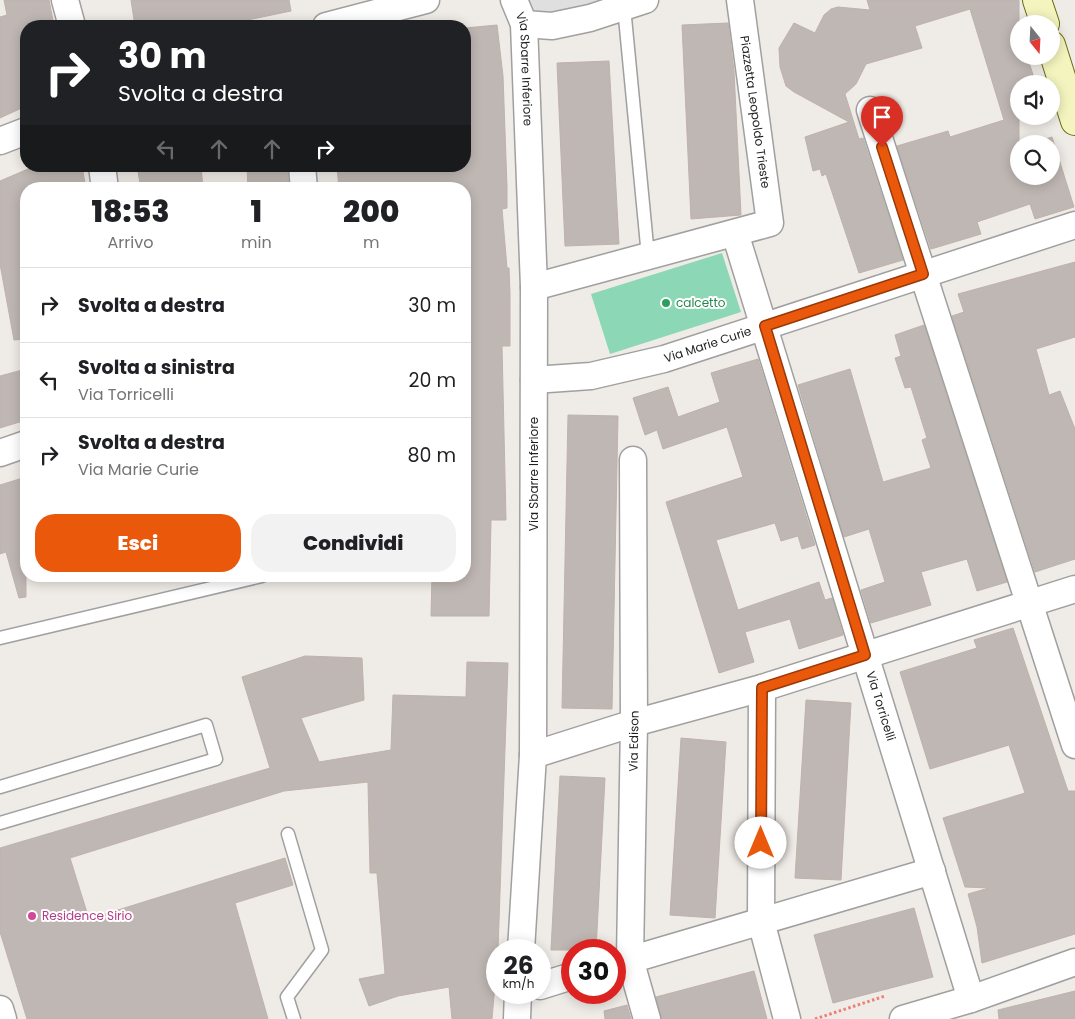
<!DOCTYPE html>
<html lang="it">
<style>
body{margin:0;font-family:Poppins,sans-serif;background:#f2f2f2;color:#202124;height:100vh;display:flex;flex-direction:column;font-size:19px;white-space:nowrap}
*{box-sizing:border-box;margin:0}
p{font-size:16px;color:#757577}
.icon{flex:none;width:28px;height:28px;fill:none;stroke:currentColor;stroke-width:2;stroke-linecap:round;stroke-linejoin:round}
.map{position:relative;flex:1;overflow:hidden}
.details{position:absolute;left:20px;top:182px;width:451px;height:400px;display:flex;flex-direction:column;background:#fff;border-radius:20px;box-shadow:0 2px 12px #0003}
.details>*{flex:none}
.guide{position:absolute;left:20px;top:20px;width:451px;height:152px;border-radius:20px;box-shadow:0 2px 12px #0003;background:#202124;color:#fff;overflow:hidden}
.needle{width:32px;rotate:162deg}
.tools{position:absolute;left:1010px;top:15px;display:grid;gap:10px}
.tools a{display:grid;place-items:center;width:50px;height:50px;border-radius:50%;background:#fff;box-shadow:0 2px 12px #0003;font-size:25px}
.speed{position:absolute;left:486px;top:939px;display:flex;gap:10px;font-size:25px;font-weight:700;text-align:center}
.speed>*{display:grid;place-content:center;width:65px;height:65px;border-radius:50%;background:#fff;box-shadow:0 2px 12px #0003;line-height:1}
.speed small{font-size:12px;font-weight:400}
.speed .limit{border:8px solid #d22;background:#fff;color:#111}
.pin{position:absolute;display:grid;place-items:center;width:42px;height:42px;color:#fff;margin:-51px -21px;border-radius:50% 50% 50% 0;rotate:-45deg;box-shadow:0 0 5px #0007}
.pin .icon{rotate:45deg}
.me{position:absolute;width:55px;margin:-28px;rotate:0deg;stroke-linejoin:round;filter:drop-shadow(0 0 4px #0008)}
.turn{display:flex;align-items:center;gap:18px;height:105px;padding:0 15px;font-size:22px}
.turn .icon{width:65px;height:65px;stroke-width:2.5}
.turn b{display:block;font-size:35px;line-height:42px}
.lanes{display:flex;align-items:center;height:48px;padding:0 15px;background:#0003;justify-content:center;gap:25px;direction:ltr}
.lanes .off{opacity:.35}
.eta{display:flex;justify-content:space-evenly;align-items:center;height:85px;text-align:center}
.eta b{font-size:30px;font-weight:800;line-height:35px}
.primary-button{display:flex;gap:10px;margin-top:auto;padding:10px 15px}
.primary-button a{flex:1;height:58px;border-radius:20px;background:#ea580c;color:#fff;font-size:20px;font-weight:800;line-height:58px;text-align:center}
.primary-button a+a{background:#f2f2f2;color:#202124}
ul{padding:0;list-style:none}
li{display:flex;align-items:center;gap:15px;height:75px;padding:0 15px;border-top:1px solid #e0e0e0}
li div{flex:1}
li b{display:block;font-size:19px}
li em{font-style:normal}
.map>svg:first-child{display:block}
.pitch{fill:#8bd7b6}
.parking{fill:#dfdfdf}
.building{fill:#bfb7b3;stroke:#bfb2a9}
.lines{fill:none;stroke-linecap:round;stroke-linejoin:round}
.lane-casing{stroke:#a0a0a0;stroke-width:15}
.street-casing{stroke:#a0a0a0;stroke-width:29}
.secondary-casing{stroke:#666d0f;stroke-width:30}
.path{stroke:#ed7f78;stroke-width:3;stroke-dasharray:2.5 2.5;stroke-linecap:butt}
.lane{stroke:#fff;stroke-width:12}
.street{stroke:#fff;stroke-width:26}
.secondary{stroke:#f3f4be;stroke-width:28}
.route-casing{stroke:#983908;stroke-width:12}
.route{stroke:#ea580c;stroke-width:9}
.leisure-dot{fill:#2e9e5b;stroke:#fff;stroke-width:2}
.hotel-dot{fill:#d1479c;stroke:#fff;stroke-width:2}
.labels{text-anchor:middle;stroke-width:4;stroke-linejoin:round;paint-order:stroke}
.street-label{font-size:12px;fill:#1f1f1f;stroke:#fff}
.leisure-label{font-size:12px;fill:#27864d;stroke:#fff;text-anchor:start}
.hotel-label{font-size:12px;fill:#b23c85;stroke:#fff;text-anchor:start}
</style>
<div class="map">
<svg width="1075" height="1019" viewBox="0 0 1075 1019">
<rect width="100%" height="100%" fill="#efebe6"/>
<!-- pitch -->
<polygon class="pitch" points="722,253 741,312 610,354 591,294"/>
<!-- parking -->
<polygon class="parking" points="523,0 610,0 550,15 528,13"/>
<!-- building -->
<g class="building">
<polygon points="4,0 49,0 54,26 26,26 26,106 0,118 0,17 7,15"/>
<polygon points="131,0 289,0 291,11 233,23 234,26 135,26"/>
<polygon points="867,0 1019,0 1019,56 1027,56 1036,84 1019,84 1019,176 1051,176 1051,144 1030,144 1052,137 1074,207 1035,219 1030,204 977,222 981,234 931,249 897,146 948,131 950,137 1004,120 970,9 915,26 922,48 866,64 856,84 845,94 859,139 863,138 903,260 859,273 826,174 822,176 820,169 813,171 805,137 849,122 794,92 786,86 780,67 779,48 794,23 815,33 824,15 831,9 838,7 870,10"/>
<polygon points="728,23 734,71 741,215 691,219 682,25"/>
<polygon points="497,25 503,76 507,187 507,208 502,209 507,268 509,268 510,294 510,346 502,346 506,520 491,520 489,616 431,616 432,576 465,576 465,189 339,189 337,166 413,166 414,169 465,166 465,28"/>
<polygon points="609,61 619,244 565,246 557,63"/>
<polygon points="35,166 82,166 86,189 26,189 26,339 14,340 0,264 0,181"/>
<polygon points="137,166 201,166 203,189 141,189"/>
<polygon points="247,166 287,166 289,189 248,189"/>
<polygon points="1075,262 1075,337 1036,349 1049,395 1060,391 1075,429 1075,559 1035,572 952,316 964,312 958,294"/>
<polygon points="924,325 1007,582 977,591 967,559 921,572 931,605 871,623 861,590 885,582 869,529 844,537 798,385 850,369 883,482 931,468 922,440 927,438 911,387 905,388 895,358 901,356 895,335"/>
<polygon points="758,359 815,545 802,549 798,536 781,541 775,523 716,540 738,610 819,582 825,600 832,598 843,635 799,649 790,619 745,632 754,662 719,673 666,502 743,477 727,427 663,449 657,430 645,435 633,398 668,387 678,417 720,402 711,373"/>
<polygon points="26,369 26,420 0,428 0,376"/>
<polygon points="568,415 618,416 612,709 562,708"/>
<polygon points="26,477 26,597 19,598 6,552 0,554 0,485"/>
<polygon points="1013,628 1068,791 1075,791 1075,934 982,963 977,927 968,894 989,888 965,887 943,818 1025,793 1009,745 930,769 900,672 977,648 974,640"/>
<polygon points="305,656 362,658 364,700 301,718 319,762 391,750 393,695 466,697 467,662 508,663 498,950 492,1019 452,1019 449,987 398,996 369,1006 359,979 385,974 377,873 370,873 368,782 284,791 70,858 89,919 285,858 293,885 235,903 268,1019 27,1019 0,932 0,848 270,768 242,677"/>
<polygon points="806,700 851,703 841,880 795,878"/>
<polygon points="681,738 726,742 715,918 670,915"/>
<polygon points="560,776 605,778 596,950 551,950"/>
<polygon points="914,908 933,977 833,1003 814,935"/>
<polygon points="754,971 767,1019 662,1019 656,997"/>
<polygon points="1075,991 1075,1019 999,1019 998,1010"/>
<polygon points="627,1005 631,1019 605,1019 604,1011"/>
</g>
<g class="lines">
<!-- lane casing -->
<g class="lane-casing">
<g id="lane">
<polyline points="624,7 648,256"/>
<polyline points="0,638 262,576"/>
<polyline points="0,787 206,725 216,759 0,823"/>
<polyline points="288,834 322,950 287,997 294,1019"/>
</g>
</g>
<!-- street casing -->
<g class="street-casing">
<g id="street">
<polyline points="65,0 72,26"/>
<path id="s1" d="M 514,0 L 524,24 L 534,287 L 533,755 L 521,950"/>
<polyline points="524,24 552,26 590,18 645,0"/>
<polyline points="326,26 426,0"/>
<polyline points="870,110 1075,745"/>
<polyline points="0,141 26,131"/>
<polyline points="102,166 105,189"/>
<polyline points="302,166 304,189"/>
<path id="s2" d="M 735,233 L 971,999"/>
<polyline points="534,287 770,223 740,0"/>
<path id="s3" d="M 534,380 L 591,376 L 664,359 L 1075,225"/>
<polyline points="0,453 26,444"/>
<polyline points="633,460 634,723 630,959 647,1019"/>
<polyline points="762,688 761,921 787,1019"/>
<polyline points="533,755 634,723 762,688 1075,589"/>
<polyline points="616,964 932,871"/>
<polyline points="540,986 572,976"/>
<polyline points="0,1009 3,1019"/>
<polyline points="517,1019 518,992"/>
<polyline points="903,1019 971,999 1075,962"/>
</g>
</g>
<!-- secondary casing -->
<g class="secondary-casing">
<g id="secondary">
<polyline points="1037,0 1045,24"/>
<polyline points="1051,45 1075,121"/>
</g>
</g>
<!-- path -->
<polyline class="path" points="815,1019 885,996"/>
<!-- lane -->
<use href="#lane" class="lane"/>
<!-- street -->
<use href="#street" class="street"/>
<!-- secondary -->
<use href="#secondary" class="secondary"/>
</g>
<g class="lines">
<!-- route casing -->
<g class="route-casing">
<polyline id="route" points="761,843 762,688 865,655 765,326 923,274 882,147"/>
</g>
<!-- route -->
<use href="#route" class="route"/>
</g>
<!-- markers -->
<circle class="leisure-dot" cx="666" cy="303" r="5"/>
<circle class="hotel-dot" cx="32" cy="916" r="5"/>
<g class="labels">
<!-- street labels -->
<g class="street-label">
<text dy="4" stroke="none"><textPath href="#s1" startOffset="71">Via Sbarre Inferiore</textPath></text>
<text transform="translate(755 112) rotate(82)" y="4">Piazzetta Leopoldo Trieste</text>
<text dy="4" stroke="none"><textPath href="#s3" startOffset="178">Via Marie Curie</textPath></text>
<text transform="translate(534 474) rotate(-90)" y="4">Via Sbarre Inferiore</text>
<text dy="4" stroke="none"><textPath href="#s2" startOffset="495">Via Torricelli</textPath></text>
<text transform="translate(634 741) rotate(-89)" y="4">Via Edison</text>
</g>
<!-- leisure labels -->
<g class="leisure-label">
<text x="676" y="307">calcetto</text>
</g>
<!-- hotel labels -->
<g class="hotel-label">
<text x="42" y="920">Residence Sirio</text>
</g>
</g>
</svg>
<div class="tools">
<a><svg class="needle" viewBox="-14 -14 28 28"><path d="M0-13l5 13h-10z" fill="#e53935"/><path d="M0 13l5-13h-10z" fill="#757577"/></svg></a>
<a><svg class="icon" aria-label="sound" viewBox="0 0 24 24"><path d="M4 9h4l5-4v14l-5-4H4zM17 9q2 3 0 6"/></svg></a>
<a><svg class="icon" aria-label="search" viewBox="0 0 24 24"><circle cx="10" cy="10" r="6"/><path d="M15 15l6 6"/></svg></a>
</div>
<div class="speed"><div>26<small>km/h</small></div><div class="limit">30</div></div>
<div class="pin" style="left:882px;top:147px;background:#d93025"><svg class="icon" aria-label="arrive" viewBox="0 0 24 24"><path d="M6 21V4h12l-3 4 3 4H6"/></svg></div>
<svg class="me" style="left:761px;top:843px" viewBox="-20 -20 40 40"><circle r="19" fill="#fff"/><path d="M0-13L10 11 0 6-10 11z" fill="#ea580c"/></svg>
<div class="guide">
<div class="turn"><svg class="icon" aria-label="right" viewBox="0 0 24 24"><path d="M7 20v-9h11M14 6l5 5-5 5"/></svg><div><b>30 m</b>Svolta a destra</div></div>
<div class="lanes"><svg class="icon off" aria-label="left" viewBox="0 0 24 24"><path d="M17 20v-9H6M10 6l-5 5 5 5"/></svg><svg class="icon off" aria-label="ahead" viewBox="0 0 24 24"><path d="M12 20V5M6 11l6-6 6 6"/></svg><svg class="icon off" aria-label="ahead" viewBox="0 0 24 24"><path d="M12 20V5M6 11l6-6 6 6"/></svg><svg class="icon" aria-label="right" viewBox="0 0 24 24"><path d="M7 20v-9h11M14 6l5 5-5 5"/></svg></div>
</div>
<section class="details">
<div class="eta">
<div><b>18:53</b><p>Arrivo</p></div>
<div><b>1</b><p>min</p></div>
<div><b>200</b><p>m</p></div>
</div>
<ul>
<li><svg class="icon" aria-label="right" viewBox="0 0 24 24"><path d="M7 20v-9h11M14 6l5 5-5 5"/></svg><div><b>Svolta a destra</b></div><em>30 m</em></li>
<li><svg class="icon" aria-label="left" viewBox="0 0 24 24"><path d="M17 20v-9H6M10 6l-5 5 5 5"/></svg><div><b>Svolta a sinistra</b><p>Via Torricelli</p></div><em>20 m</em></li>
<li><svg class="icon" aria-label="right" viewBox="0 0 24 24"><path d="M7 20v-9h11M14 6l5 5-5 5"/></svg><div><b>Svolta a destra</b><p>Via Marie Curie</p></div><em>80 m</em></li>
</ul>
<div class="primary-button"><a>Esci</a><a>Condividi</a></div>
</section>
</div>
